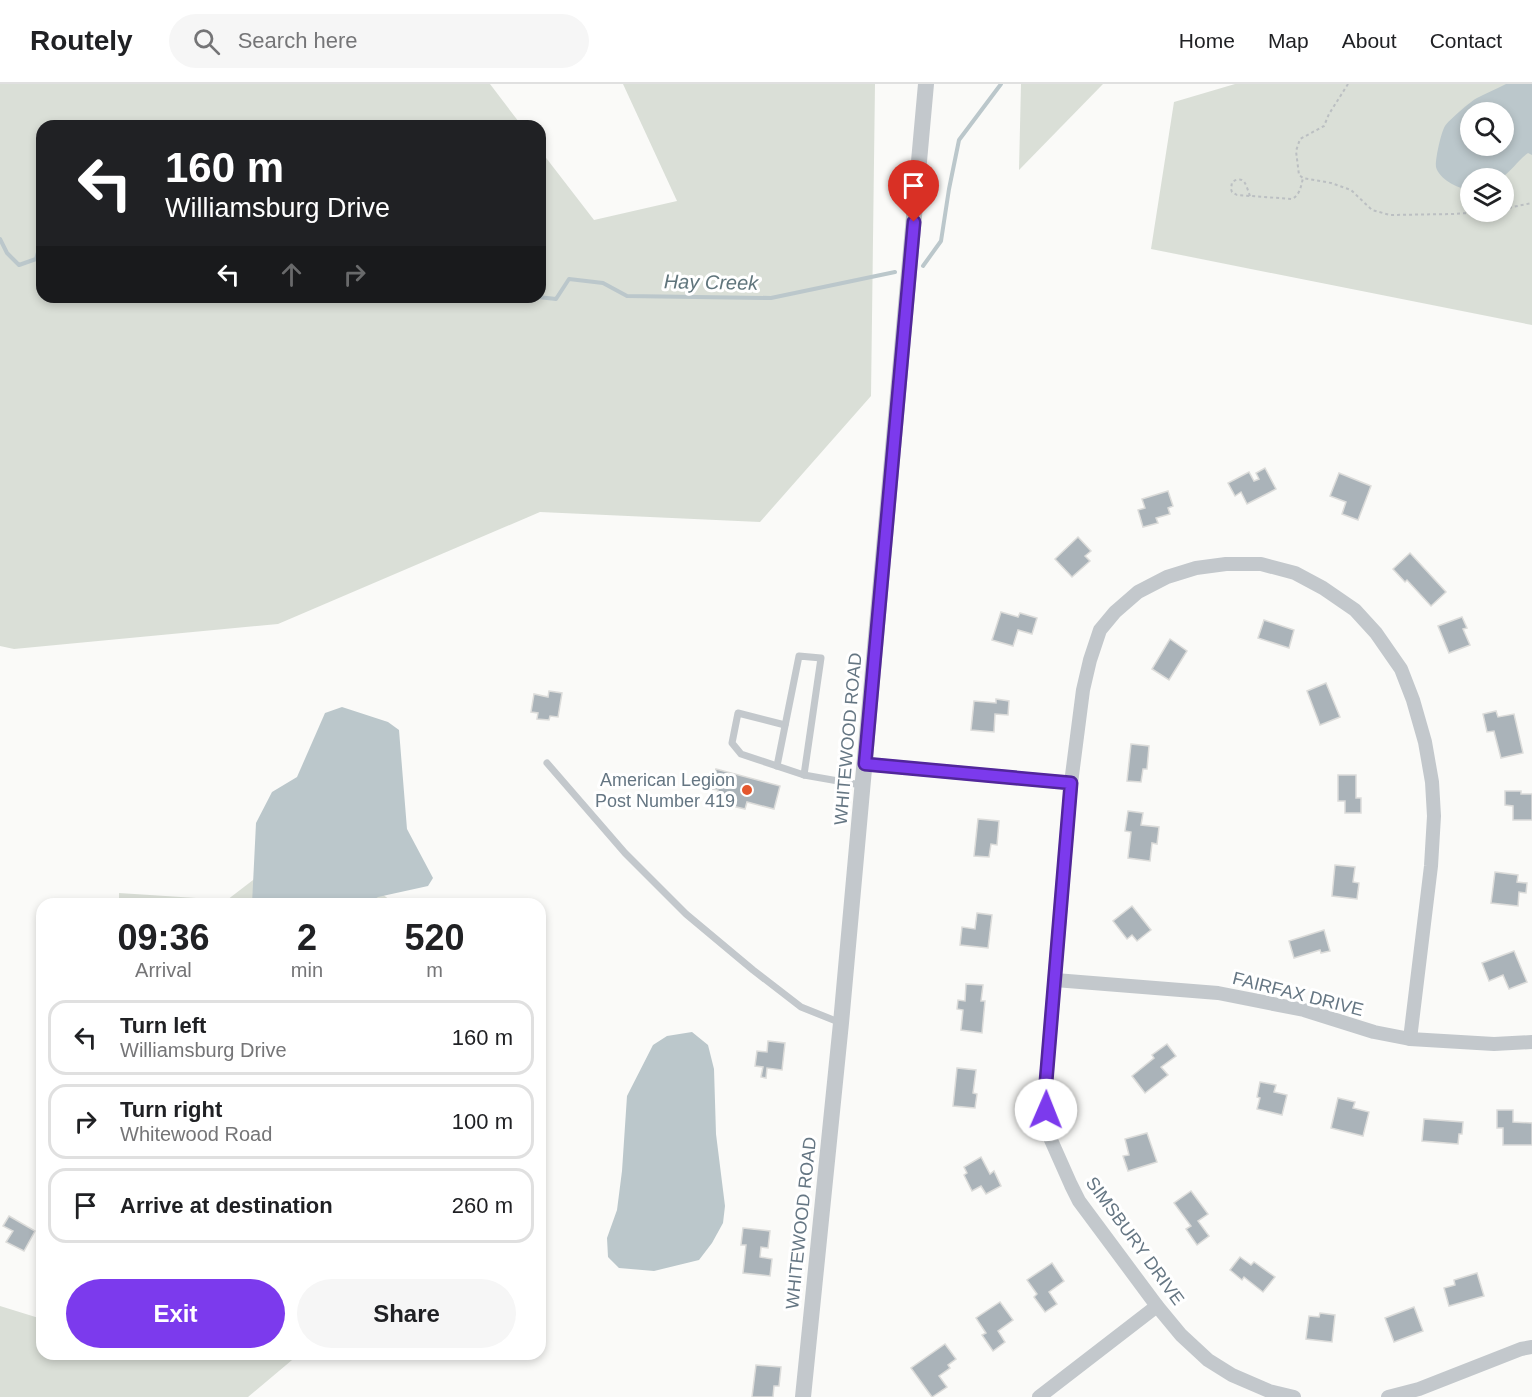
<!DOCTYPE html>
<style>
body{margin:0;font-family:Arial,sans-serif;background:#f6f6f6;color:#202124;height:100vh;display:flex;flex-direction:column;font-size:22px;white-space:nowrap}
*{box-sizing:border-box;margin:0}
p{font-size:20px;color:#757577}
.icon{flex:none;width:33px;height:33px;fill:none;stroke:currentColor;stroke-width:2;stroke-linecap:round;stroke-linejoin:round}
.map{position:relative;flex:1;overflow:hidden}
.panel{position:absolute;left:36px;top:814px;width:510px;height:462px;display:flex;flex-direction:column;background:#fff;border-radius:18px;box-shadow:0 3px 9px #0003}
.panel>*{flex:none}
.top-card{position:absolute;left:36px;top:36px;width:510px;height:183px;border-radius:18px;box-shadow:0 3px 9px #0003;background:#202124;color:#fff;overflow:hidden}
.controls{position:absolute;left:1460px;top:18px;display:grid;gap:12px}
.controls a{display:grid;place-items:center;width:54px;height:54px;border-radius:50%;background:#fff;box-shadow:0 3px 9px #0003;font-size:30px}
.pin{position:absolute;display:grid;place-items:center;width:51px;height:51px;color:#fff;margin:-62px -26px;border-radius:50% 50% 50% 0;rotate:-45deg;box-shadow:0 0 6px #0007}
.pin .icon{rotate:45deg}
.me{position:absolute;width:66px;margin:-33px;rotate:1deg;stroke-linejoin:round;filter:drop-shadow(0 0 4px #0008)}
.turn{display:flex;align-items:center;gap:21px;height:126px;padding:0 30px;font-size:27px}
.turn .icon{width:78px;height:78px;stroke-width:2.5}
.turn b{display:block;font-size:42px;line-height:51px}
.lanes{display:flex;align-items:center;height:57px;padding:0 30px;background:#0003;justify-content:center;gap:30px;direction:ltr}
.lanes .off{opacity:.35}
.eta{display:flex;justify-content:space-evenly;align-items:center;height:102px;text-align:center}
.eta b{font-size:36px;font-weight:700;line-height:42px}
.cta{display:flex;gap:12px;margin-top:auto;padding:12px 30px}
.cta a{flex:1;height:69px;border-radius:36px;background:#7c3aed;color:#fff;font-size:24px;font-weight:700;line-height:69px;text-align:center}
.cta a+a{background:#f6f6f6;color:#202124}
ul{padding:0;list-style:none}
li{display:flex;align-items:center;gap:18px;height:75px;margin:0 12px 9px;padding:0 18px;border:3px solid #e0e0e0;border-radius:18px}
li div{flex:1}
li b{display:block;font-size:22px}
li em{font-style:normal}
header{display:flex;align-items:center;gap:36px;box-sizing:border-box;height:84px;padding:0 30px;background:#fff;border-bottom:2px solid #e0e0e0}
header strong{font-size:28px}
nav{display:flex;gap:33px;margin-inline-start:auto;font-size:21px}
.search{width:420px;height:54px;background:#f6f6f6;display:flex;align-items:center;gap:15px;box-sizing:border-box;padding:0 21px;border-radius:33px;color:#757577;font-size:22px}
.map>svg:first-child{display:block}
.green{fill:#dadfd7;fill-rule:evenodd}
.water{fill:#bbc7cb;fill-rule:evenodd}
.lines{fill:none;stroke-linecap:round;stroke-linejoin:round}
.stream{stroke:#bbc7cb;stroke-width:4}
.building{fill:#aab3b9;stroke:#dcdcda;stroke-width:1.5}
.path{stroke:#bbbfc2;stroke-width:2;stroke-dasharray:3 3;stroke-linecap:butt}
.service{stroke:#c3c8cc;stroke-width:7}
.minor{stroke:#c3c8cc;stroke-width:14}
.tertiary{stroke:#c3c8cc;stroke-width:16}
.route-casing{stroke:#51269a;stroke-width:15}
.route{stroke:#7c3aed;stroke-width:10}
.poi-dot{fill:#e4572e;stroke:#fff;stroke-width:2}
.labels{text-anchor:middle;stroke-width:6;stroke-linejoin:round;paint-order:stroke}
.street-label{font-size:18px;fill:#657683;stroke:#fff}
.poi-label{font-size:18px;fill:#657683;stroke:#fff;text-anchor:end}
.water-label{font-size:20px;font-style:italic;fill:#60757c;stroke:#fff}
</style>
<header>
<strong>Routely</strong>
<div class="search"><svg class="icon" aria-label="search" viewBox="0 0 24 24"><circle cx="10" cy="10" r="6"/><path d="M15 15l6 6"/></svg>Search here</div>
<nav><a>Home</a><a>Map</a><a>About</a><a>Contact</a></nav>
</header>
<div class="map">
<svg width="1532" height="1313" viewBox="0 0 1532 1313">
<rect width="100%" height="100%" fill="#fafaf8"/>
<!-- green -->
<g class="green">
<polygon points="0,0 490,0 522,42 42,42 42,213 540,213 540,66 594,136 677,117 623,0 875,0 871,312 760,438 540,428 278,540 14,565 0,562"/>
<polygon points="1021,0 1103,0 1019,86"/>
<path d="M 1235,0 L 1532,0 L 1532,241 L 1151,165 L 1174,18 ZM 1470,28 L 1503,28 L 1503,62 L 1470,62 ZM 1470,94 L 1503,94 L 1503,128 L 1470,128 Z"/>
<polygon points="309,753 395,820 119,820 119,809 227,816"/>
<polygon points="0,1222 42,1235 42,1270 298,1271 248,1313 0,1313"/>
</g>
<!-- water -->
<g class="water">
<path d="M 1506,0 L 1532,0 L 1532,71 L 1528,69 C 1518,76 1512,87 1501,94 L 1470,94 L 1470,105 C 1459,106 1439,95 1436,83 C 1435,76 1441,48 1445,42 C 1448,37 1471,17 1477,14 C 1486,9 1497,5 1506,0 ZM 1503,28 L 1503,62 L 1470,62 L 1470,28 Z"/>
<polygon points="342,623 388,638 399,646 407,745 433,794 428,802 378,813 367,820 252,820 256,739 272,708 297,693 325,629"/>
<polygon points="692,948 708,961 714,985 716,1050 725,1122 723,1139 712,1159 699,1176 654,1187 619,1184 608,1173 607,1154 617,1126 622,1087 627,1012 653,961 667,952"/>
</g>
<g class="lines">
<!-- stream -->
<g class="stream">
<polyline points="0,155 7,169 19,181 36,175 42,155"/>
<polyline points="923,182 941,157 949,105 959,56 1001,0"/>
<polyline points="154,213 159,215 183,213"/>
<polyline points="538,213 556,215 569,195 603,199 627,212 771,214 895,188"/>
</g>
</g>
<!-- building -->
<g class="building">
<polygon points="1265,384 1276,405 1247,420 1241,408 1235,412 1228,399 1249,388 1254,397 1259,395 1256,389"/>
<polygon points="1339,389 1371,402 1358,436 1342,430 1346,418 1330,412"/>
<polygon points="1168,407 1173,422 1168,424 1170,430 1156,434 1158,439 1143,443 1138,426 1145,424 1142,415"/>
<polygon points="1078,453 1091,467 1085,472 1090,477 1072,493 1055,475"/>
<polygon points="1410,469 1446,508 1431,522 1407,496 1405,498 1393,485"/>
<polygon points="1001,528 1018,533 1020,529 1037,534 1032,550 1018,546 1013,562 992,556"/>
<polygon points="1462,533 1467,544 1463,545 1470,561 1449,569 1438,542"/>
<polygon points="1264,536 1294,546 1289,564 1258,554"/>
<polygon points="1170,555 1187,567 1169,596 1152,585"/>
<polygon points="1326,599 1340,633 1320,641 1307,607"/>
<polygon points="549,607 562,609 558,633 550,632 549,636 537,635 538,629 531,628 534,610 548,613"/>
<polygon points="996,615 1009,617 1008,631 995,630 994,648 971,646 974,617 996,619"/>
<polygon points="1496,627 1498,633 1514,630 1523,669 1501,674 1494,647 1487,648 1483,630"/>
<polygon points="1131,660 1149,662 1147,685 1143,685 1141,698 1127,697"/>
<polygon points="716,685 780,702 774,725 747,718 745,725 715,718 718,706 711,705"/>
<polygon points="1338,691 1356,691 1356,714 1361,714 1361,729 1345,729 1345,717 1338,717"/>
<polygon points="1505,707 1521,707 1521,710 1532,710 1532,736 1513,736 1513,722 1505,721"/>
<polygon points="1128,727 1143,729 1141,741 1159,743 1157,760 1152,759 1150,777 1128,774 1131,748 1125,747"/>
<polygon points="978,735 999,737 997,761 991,760 989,773 974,772"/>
<polygon points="1335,781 1355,783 1353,798 1359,799 1357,815 1332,812"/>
<polygon points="1495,788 1518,791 1517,798 1527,799 1526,809 1519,808 1518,822 1491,819"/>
<polygon points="1132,822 1151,846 1137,857 1132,851 1127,855 1113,837"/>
<polygon points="977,829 992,831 988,864 960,861 962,843 975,845"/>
<polygon points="1324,846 1330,867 1321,869 1320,866 1294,874 1289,857"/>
<polygon points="1514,867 1527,898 1509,905 1503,891 1489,897 1482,879"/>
<polygon points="966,900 983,901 981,917 985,917 982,949 961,946 963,926 957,925 958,916 965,917"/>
<polygon points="768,957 785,959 782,986 767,984 766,994 761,993 763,983 755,982 757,967 767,968"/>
<polygon points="1167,960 1176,972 1161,983 1168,991 1145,1009 1132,992 1154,974 1152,971"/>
<polygon points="957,984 976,986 973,1009 977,1010 975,1024 953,1022"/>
<polygon points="1260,998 1276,1001 1274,1008 1287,1011 1282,1031 1257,1025 1260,1014 1257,1013"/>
<polygon points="1338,1014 1355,1018 1353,1024 1369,1028 1363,1052 1331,1044"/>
<polygon points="1497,1026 1513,1026 1513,1038 1532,1039 1532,1061 1503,1061 1503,1044 1497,1044"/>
<polygon points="1424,1035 1463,1038 1462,1050 1459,1050 1458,1060 1422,1057"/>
<polygon points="1147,1049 1157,1078 1128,1087 1123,1072 1129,1071 1125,1055"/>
<polygon points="981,1073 990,1090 994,1087 1001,1102 986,1110 981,1102 972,1107 964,1091 967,1089 964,1083"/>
<polygon points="1191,1107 1208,1130 1198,1137 1209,1152 1197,1161 1186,1145 1191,1142 1174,1119"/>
<polygon points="9,1132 35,1147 24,1167 6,1158 13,1147 3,1142"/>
<polygon points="743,1144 770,1147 768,1164 761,1163 760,1173 772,1175 770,1192 743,1189 746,1161 741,1161"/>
<polygon points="1240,1173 1251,1181 1254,1178 1275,1193 1263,1208 1244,1193 1242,1196 1230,1186"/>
<polygon points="1052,1179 1064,1197 1049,1208 1057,1220 1045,1228 1034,1213 1037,1210 1027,1196"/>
<polygon points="1477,1189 1484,1212 1449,1222 1444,1204 1455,1201 1454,1196"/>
<polygon points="1000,1218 1013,1236 998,1247 1005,1258 993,1267 982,1251 986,1249 976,1234"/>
<polygon points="1414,1223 1423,1247 1394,1258 1385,1234"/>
<polygon points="1320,1229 1335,1231 1332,1258 1306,1255 1309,1232 1319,1233"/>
<polygon points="945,1260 956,1275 948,1281 950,1284 939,1292 947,1303 932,1313 911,1284"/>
<polygon points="756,1281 781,1283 779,1302 774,1302 773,1313 752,1313"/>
</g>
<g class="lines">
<!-- path -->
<g class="path">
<polyline points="1348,0 1329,30 1324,42 1300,55 1296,67 1299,91 1303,94 1331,99 1351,106 1372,126 1390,131 1453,130 1483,128"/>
<path d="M 1250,112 C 1246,102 1245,90 1232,98 L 1231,105 L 1232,108 L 1237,111 L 1292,115 C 1300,111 1301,102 1303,94"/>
<polyline points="1503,125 1532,119"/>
</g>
<!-- service -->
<g class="service">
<polyline points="785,641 738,629 732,659 741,670 804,691 861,701"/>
<polyline points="547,679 625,769 686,830 753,886 801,923 841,939"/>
<polyline points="777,682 799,572 821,574 804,691"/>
</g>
<!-- minor -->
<g class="minor">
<polyline points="865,680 1071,699"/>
<polyline points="1055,896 1218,909 1304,926 1374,948 1410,955 1494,960 1532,958"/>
<polyline points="1039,1313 1157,1222"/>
<polyline points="1294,1313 1269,1307 1232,1291 1208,1276 1181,1251 1157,1222 1079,1117 1071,1101 1051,1056 1045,1026 1046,998 1071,699 1083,606 1090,576 1100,546 1115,528 1138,508 1167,493 1196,484 1226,480 1261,480 1295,489 1323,504 1355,526 1376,549 1401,585 1413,616 1425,658 1432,698 1434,732 1431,782 1410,955"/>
<polyline points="1388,1313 1419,1305 1521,1265 1532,1263"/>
</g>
<!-- tertiary -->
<polyline class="tertiary" points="803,1313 841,939 926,0"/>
</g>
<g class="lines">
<!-- route casing -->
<g class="route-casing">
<polyline id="route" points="914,138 865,680 1071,699 1046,998 1046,1026"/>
</g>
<!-- route -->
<use href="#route" class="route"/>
</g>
<!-- markers -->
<circle class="poi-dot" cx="747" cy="706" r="6"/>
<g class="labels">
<!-- street labels -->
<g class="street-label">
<text transform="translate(848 655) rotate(-85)" y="6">WHITEWOOD ROAD</text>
<text transform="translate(1298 910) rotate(14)" y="6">FAIRFAX DRIVE</text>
<text transform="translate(801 1139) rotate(-84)" y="6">WHITEWOOD ROAD</text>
<text transform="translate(1135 1157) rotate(54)" y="6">SIMSBURY DRIVE</text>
</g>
<!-- poi labels -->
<g class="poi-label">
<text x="735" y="702">American Legion<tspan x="735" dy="21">Post Number 419</tspan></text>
</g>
<!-- water labels -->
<g class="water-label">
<text transform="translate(711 198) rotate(1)" y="7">Hay Creek</text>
</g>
</g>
</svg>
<div class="controls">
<a><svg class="icon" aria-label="search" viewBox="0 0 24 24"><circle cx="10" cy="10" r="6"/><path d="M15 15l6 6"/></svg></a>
<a><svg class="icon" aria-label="layers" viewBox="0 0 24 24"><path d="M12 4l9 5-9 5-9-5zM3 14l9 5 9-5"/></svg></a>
</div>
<div class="pin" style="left:914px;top:138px;background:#d93025"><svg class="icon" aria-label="arrive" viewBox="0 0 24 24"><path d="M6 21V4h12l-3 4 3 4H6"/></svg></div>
<svg class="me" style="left:1046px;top:1026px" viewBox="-20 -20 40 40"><circle r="19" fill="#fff"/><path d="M0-13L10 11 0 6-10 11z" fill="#7c3aed"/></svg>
<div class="top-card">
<div class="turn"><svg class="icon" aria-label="left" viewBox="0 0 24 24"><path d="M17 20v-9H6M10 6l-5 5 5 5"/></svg><div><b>160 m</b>Williamsburg Drive</div></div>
<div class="lanes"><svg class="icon" aria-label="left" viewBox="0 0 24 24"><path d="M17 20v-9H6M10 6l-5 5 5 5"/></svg><svg class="icon off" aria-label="ahead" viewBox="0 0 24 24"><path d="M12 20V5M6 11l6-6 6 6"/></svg><svg class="icon off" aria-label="right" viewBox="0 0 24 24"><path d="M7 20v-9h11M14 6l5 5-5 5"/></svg></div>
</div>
<section class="panel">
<div class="eta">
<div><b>09:36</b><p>Arrival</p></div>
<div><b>2</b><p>min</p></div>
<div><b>520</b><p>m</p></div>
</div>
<ul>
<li><svg class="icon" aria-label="left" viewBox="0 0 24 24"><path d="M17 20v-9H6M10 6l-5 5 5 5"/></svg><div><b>Turn left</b><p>Williamsburg Drive</p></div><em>160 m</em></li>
<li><svg class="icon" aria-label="right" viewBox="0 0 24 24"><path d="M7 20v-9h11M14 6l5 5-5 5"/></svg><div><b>Turn right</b><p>Whitewood Road</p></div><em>100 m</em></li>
<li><svg class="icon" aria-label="arrive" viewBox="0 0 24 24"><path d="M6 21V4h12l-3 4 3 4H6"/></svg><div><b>Arrive at destination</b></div><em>260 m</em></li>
</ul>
<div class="cta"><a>Exit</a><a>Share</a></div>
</section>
</div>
